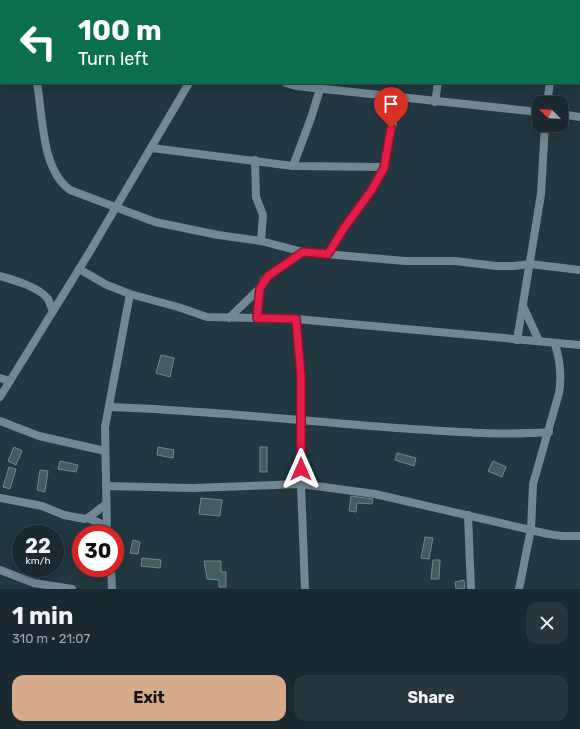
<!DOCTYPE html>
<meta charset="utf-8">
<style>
body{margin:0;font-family:Rubik,sans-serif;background:#27353c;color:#f1f3f6;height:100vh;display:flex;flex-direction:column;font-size:15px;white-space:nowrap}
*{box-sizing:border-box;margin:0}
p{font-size:13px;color:#9fa6ab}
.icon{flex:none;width:22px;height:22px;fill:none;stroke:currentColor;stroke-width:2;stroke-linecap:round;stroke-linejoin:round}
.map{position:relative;height:589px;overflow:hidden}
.panel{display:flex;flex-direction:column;background:#1a2930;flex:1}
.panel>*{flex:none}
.guide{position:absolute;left:0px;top:0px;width:580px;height:84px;box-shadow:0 2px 10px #0003,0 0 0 1px #38454c;background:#0b6e4f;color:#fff;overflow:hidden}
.needle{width:26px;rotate:293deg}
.tools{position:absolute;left:532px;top:96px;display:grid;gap:8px}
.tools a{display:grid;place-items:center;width:36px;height:36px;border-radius:8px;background:#1a2930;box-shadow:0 2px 10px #0003,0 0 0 1px #38454c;font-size:20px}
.speed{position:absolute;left:12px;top:525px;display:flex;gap:8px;font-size:20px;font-weight:700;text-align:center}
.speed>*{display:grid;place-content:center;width:52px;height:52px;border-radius:50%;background:#1a2930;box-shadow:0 2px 10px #0003,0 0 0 1px #38454c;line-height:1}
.speed small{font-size:10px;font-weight:400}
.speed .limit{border:6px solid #d22;background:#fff;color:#111}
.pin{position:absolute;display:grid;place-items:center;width:34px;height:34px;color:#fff;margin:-41px -17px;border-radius:50% 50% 50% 0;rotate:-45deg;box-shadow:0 0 4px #0007}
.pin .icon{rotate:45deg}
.me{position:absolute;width:44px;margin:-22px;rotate:0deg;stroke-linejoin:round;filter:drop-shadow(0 0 3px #0008)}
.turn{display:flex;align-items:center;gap:14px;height:84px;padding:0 12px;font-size:18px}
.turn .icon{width:52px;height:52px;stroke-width:2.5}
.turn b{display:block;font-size:28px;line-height:34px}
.round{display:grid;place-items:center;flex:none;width:42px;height:42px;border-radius:12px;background:#27353c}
.summary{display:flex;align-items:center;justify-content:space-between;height:68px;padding:0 12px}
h1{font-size:24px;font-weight:700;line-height:30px}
.button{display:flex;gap:8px;margin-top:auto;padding:8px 12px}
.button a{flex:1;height:46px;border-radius:12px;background:#d6ab8b;color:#111;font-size:16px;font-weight:700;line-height:46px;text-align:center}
.button a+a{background:#27353c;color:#f1f3f6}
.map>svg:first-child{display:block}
.building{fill:#435c5e;stroke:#6d888a}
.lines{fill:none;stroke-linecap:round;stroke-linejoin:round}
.street{stroke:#718792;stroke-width:8}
.route-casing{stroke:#92132f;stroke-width:10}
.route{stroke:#e11d48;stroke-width:7}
</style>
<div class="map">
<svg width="580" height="589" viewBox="0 0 580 589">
<rect width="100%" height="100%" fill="#233740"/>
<!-- building -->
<g class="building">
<polygon points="161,355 174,358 170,377 156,373"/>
<polygon points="14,447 22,451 16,465 8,461"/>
<polygon points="158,447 174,450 173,458 157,455"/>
<rect x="260" y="447" width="7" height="25"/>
<polygon points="397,453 416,458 414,466 395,460"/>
<polygon points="60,461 78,465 76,472 58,469"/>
<polygon points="493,461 506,467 502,477 488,471"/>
<polygon points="9,467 16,469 10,489 3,487"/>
<polygon points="40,470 48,471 45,492 37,490"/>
<polygon points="351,496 373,499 372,504 357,503 356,512 349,511"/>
<polygon points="201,498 222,500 220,516 199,514"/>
<polygon points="425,537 433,538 429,559 421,558"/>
<polygon points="133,540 140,542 138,554 130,553"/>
<polygon points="142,558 161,560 160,568 141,566"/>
<polygon points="433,560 440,560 439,579 431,579"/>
<polygon points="204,561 221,561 221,572 226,572 226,587 219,587 219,580 207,579"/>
<polygon points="464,580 465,588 456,589 455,582"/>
</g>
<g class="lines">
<!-- street -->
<g class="street">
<polyline points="18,0 18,1"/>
<polyline points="264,0 267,1"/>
<polyline points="521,0 522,1"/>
<polyline points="135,1 135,0"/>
<polyline points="249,1 250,0"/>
<polyline points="345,1 345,0"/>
<polyline points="458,1 459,0"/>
<polyline points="579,18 580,17"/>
<polyline points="0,57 1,57"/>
<path d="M 37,83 C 43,116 41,169 70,190 L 155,222 L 218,235 L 261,241 L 303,252 L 405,261 L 455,261 L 496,266 L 514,266 L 530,264 L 580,270"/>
<polyline points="286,83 296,86 539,112"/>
<polyline points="435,102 438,83"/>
<polyline points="547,103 550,83"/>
<polyline points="561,114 580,117"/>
<polyline points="152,148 293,166 384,167"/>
<polyline points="255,160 256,197 263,215 261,241"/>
<polyline points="293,166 311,118 320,89"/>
<polyline points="329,254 344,228 371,191 384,167 398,98"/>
<polyline points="79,269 107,285 130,294 178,307 207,317 296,319 580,345"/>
<path d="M 0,276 C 14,280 39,287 48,299 C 50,303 51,307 53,311"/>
<polyline points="523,306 539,341"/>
<polyline points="229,318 260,288"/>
<polyline points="257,318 260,288 264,279 303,252"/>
<polyline points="296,319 301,376 301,484 305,589"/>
<polyline points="517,340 541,194 545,125"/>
<polyline points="0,378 10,381"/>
<polyline points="0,397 89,253 189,83"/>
<path d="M 109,407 C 205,410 300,421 396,428 C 447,431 498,436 549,432"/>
<polyline points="0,421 39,436 105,451"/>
<polyline points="106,486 193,488 301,484 375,494 548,534 562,536 580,536"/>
<polyline points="0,498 42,506 64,515 85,519 88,518 106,504"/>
<polyline points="468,515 471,589"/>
<polyline points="88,518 106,526"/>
<polyline points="107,534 105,427 130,294"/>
<polyline points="111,568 112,589"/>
<polyline points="0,570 34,583 72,589"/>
<path d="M 519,589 L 531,529 L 533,484 L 559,393 C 562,376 560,360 555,344"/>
</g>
</g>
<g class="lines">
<!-- route casing -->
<g class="route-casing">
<polyline id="route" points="301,469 301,376 296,319 257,318 260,288 268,276 303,252 328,254 344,228 371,191 384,168 391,128"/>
</g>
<!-- route -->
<use href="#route" class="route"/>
</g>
</svg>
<div class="tools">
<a><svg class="needle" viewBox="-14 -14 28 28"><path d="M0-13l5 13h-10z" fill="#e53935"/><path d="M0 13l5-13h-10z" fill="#9fa6ab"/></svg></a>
</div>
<div class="speed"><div>22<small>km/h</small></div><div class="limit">30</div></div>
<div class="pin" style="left:391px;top:128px;background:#d93025"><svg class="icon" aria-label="arrive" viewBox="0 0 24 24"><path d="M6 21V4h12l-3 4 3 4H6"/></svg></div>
<svg class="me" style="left:301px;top:469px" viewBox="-20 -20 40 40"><path d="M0-17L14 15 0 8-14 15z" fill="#e11d48" stroke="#fff" stroke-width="4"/></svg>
<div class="guide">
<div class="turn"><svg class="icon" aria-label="left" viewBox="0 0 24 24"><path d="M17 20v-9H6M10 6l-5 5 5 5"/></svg><div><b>100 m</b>Turn left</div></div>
</div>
</div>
<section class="panel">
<div class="summary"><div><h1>1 min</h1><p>310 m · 21:07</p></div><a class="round"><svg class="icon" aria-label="close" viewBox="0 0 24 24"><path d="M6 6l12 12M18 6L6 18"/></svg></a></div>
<div class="button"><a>Exit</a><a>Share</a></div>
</section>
